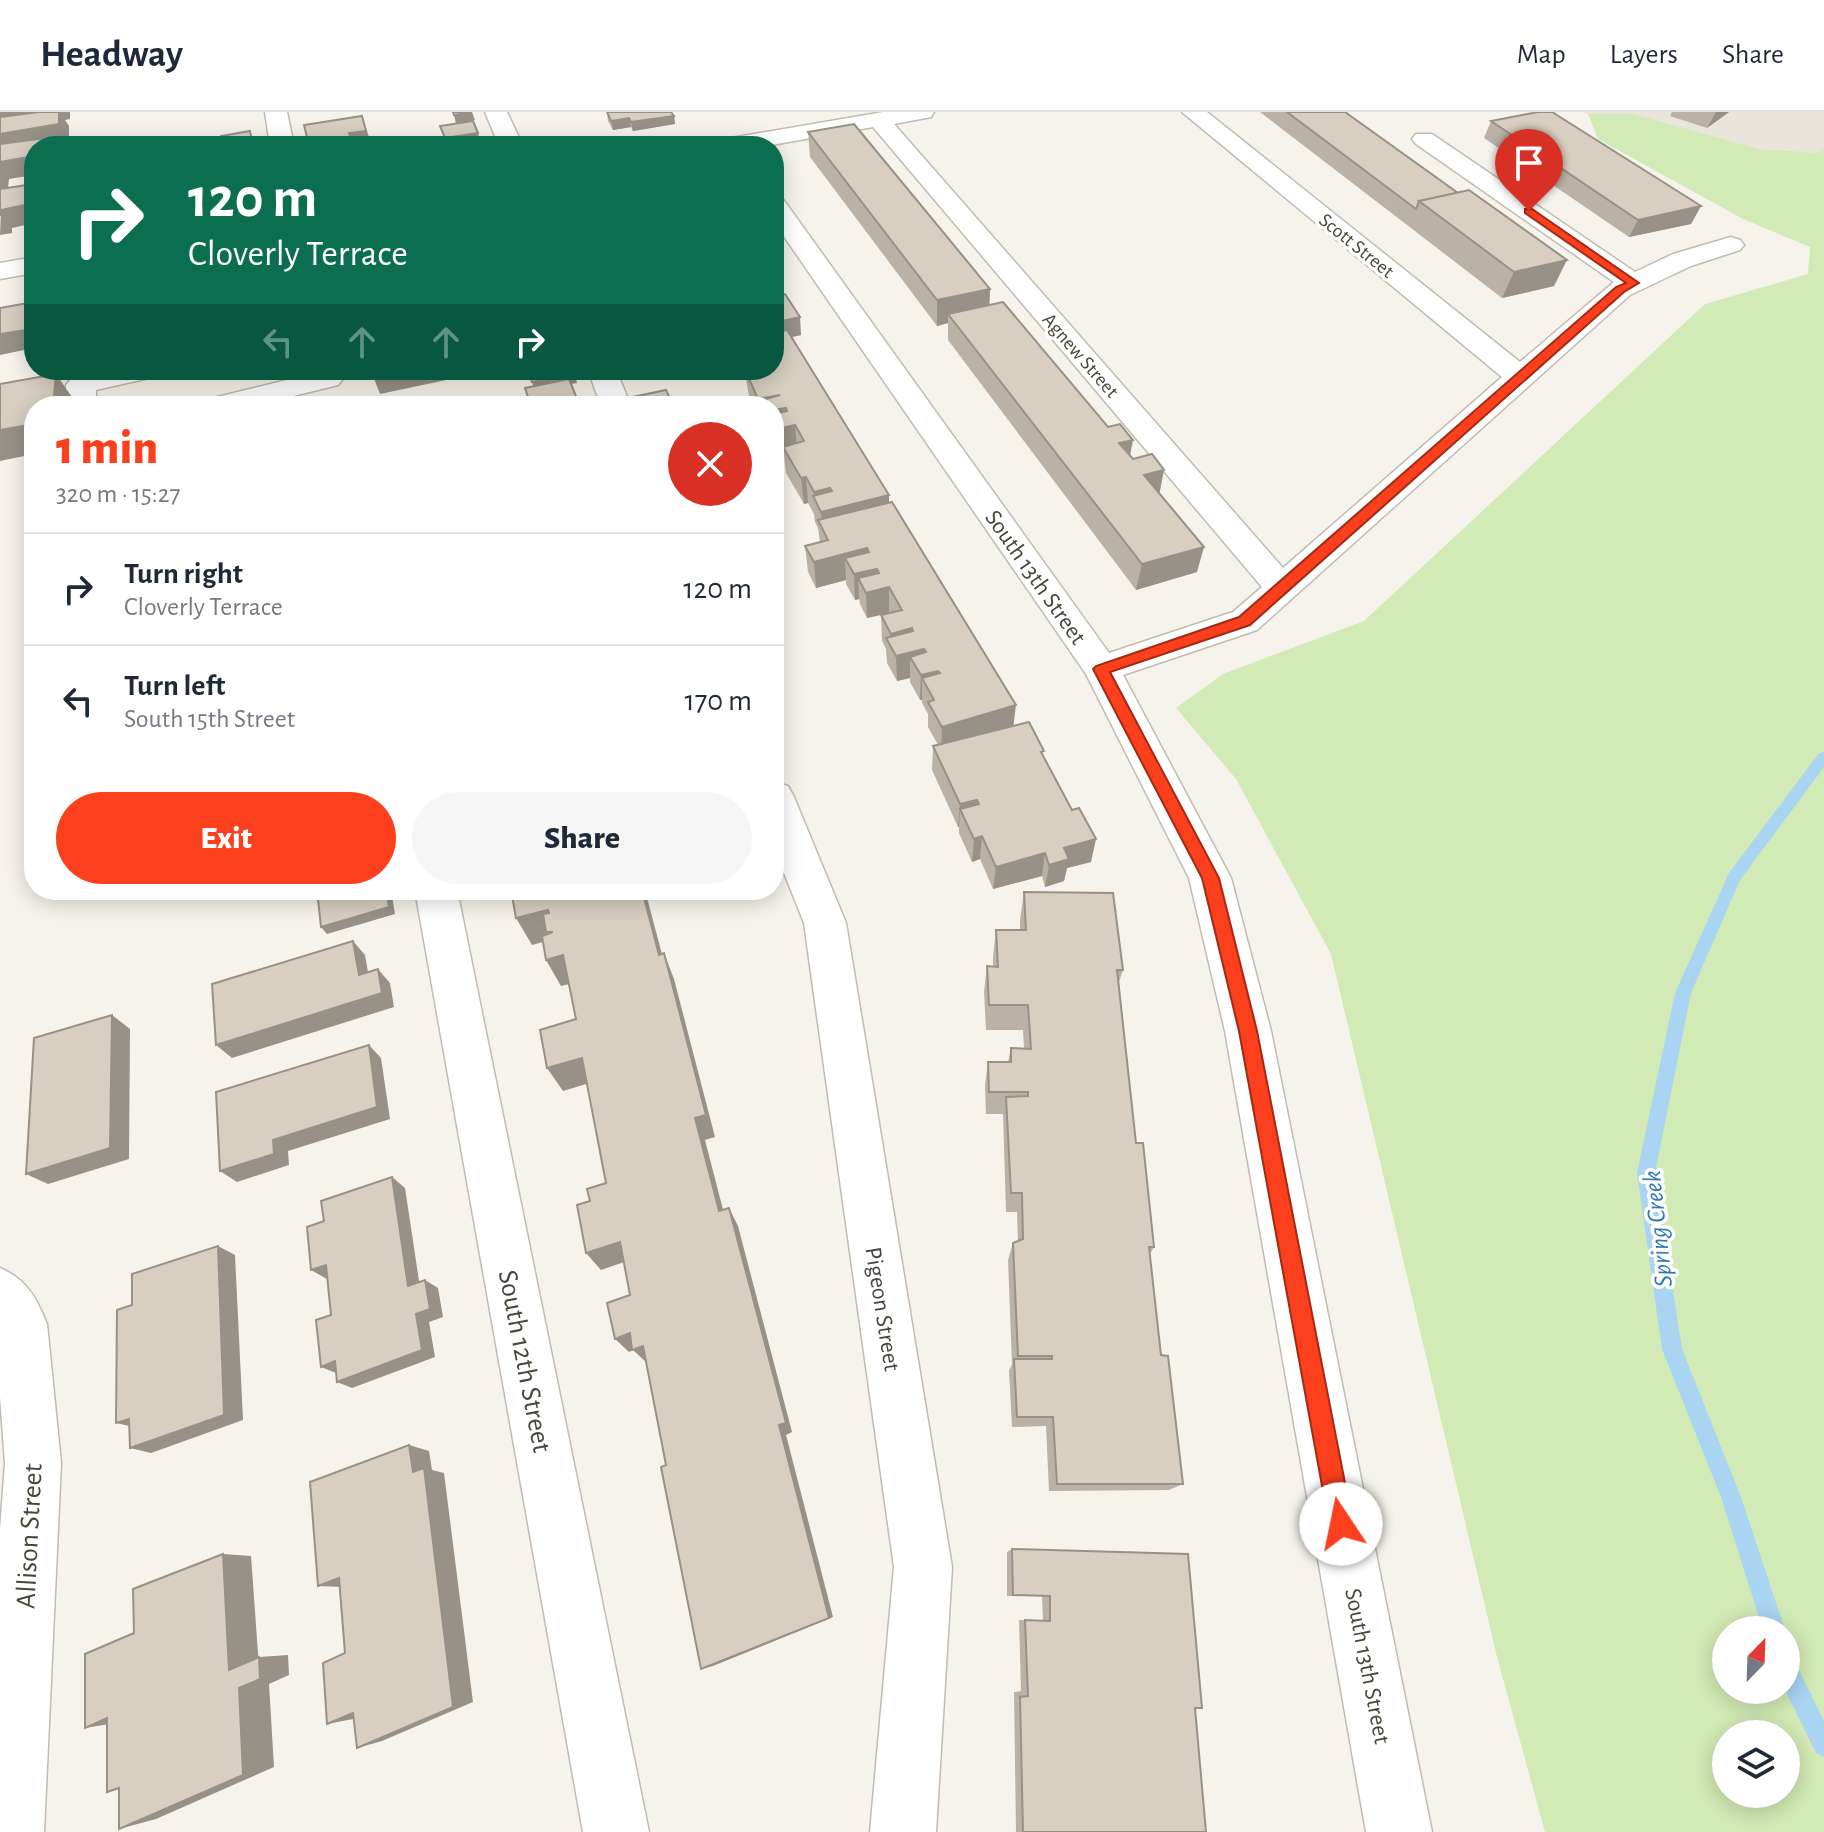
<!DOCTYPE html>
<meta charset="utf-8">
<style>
body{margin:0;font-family:"Alegreya Sans",sans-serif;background:#f6f6f7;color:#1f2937;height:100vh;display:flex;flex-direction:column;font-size:30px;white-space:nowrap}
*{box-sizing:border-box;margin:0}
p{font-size:26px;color:#747a83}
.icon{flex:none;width:44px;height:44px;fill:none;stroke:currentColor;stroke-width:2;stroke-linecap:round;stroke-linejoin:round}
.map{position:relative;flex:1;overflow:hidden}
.details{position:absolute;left:24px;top:284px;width:760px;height:504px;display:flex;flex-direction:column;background:#fff;border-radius:32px;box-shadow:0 4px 20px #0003}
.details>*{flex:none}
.hud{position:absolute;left:24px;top:24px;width:760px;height:244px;border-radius:32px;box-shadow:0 4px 20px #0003;background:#0b6e4f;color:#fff;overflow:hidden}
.needle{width:52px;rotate:23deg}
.tools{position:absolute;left:1712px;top:1504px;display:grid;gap:16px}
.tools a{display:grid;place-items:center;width:88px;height:88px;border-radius:50%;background:#fff;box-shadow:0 4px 20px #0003;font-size:40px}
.pin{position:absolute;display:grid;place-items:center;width:68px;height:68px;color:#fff;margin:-82px -34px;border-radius:50% 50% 50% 0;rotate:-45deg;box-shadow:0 0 8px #0007}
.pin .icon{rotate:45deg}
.me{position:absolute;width:88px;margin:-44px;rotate:349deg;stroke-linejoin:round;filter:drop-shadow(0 0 6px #0008)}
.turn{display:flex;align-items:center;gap:28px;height:168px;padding:0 32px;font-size:36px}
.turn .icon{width:104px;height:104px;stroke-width:2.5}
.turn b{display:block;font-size:56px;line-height:68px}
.lanes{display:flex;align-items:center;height:76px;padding:0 32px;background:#0003;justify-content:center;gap:40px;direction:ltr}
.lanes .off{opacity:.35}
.round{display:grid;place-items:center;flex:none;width:84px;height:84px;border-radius:42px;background:#f6f6f7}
.summary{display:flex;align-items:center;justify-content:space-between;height:136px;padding:0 32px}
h1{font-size:48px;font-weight:800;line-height:60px;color:#fc3f1d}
.action{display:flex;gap:16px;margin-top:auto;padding:16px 32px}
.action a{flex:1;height:92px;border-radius:48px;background:#fc3f1d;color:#fff;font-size:32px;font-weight:800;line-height:92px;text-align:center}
.action a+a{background:#f6f6f7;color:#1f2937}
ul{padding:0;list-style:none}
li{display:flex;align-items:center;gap:24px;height:112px;padding:0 32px;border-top:2px solid #e0e1e3}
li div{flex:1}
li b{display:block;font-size:30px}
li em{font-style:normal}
header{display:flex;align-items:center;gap:48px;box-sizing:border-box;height:112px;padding:0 40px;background:#fff;border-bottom:2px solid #e0e1e3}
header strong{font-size:38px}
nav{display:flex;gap:44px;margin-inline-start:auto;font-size:28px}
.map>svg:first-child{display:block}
.residential{fill:#eae5da}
.green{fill:#d2eab5;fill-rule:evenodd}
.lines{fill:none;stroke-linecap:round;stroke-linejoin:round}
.stream{fill:#a9d4f2;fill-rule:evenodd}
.minor-casing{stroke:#c2bbae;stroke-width:3}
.minor{fill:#fff;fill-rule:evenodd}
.wall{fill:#bab2a6}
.shaded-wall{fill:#979187}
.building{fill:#d8cfc1;stroke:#979187;stroke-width:2}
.route{fill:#fc3f1d;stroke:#a42913;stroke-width:2}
.labels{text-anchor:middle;stroke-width:7;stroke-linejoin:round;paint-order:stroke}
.far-street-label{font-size:20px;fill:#4b4439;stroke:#fff}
.street-label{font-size:24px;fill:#4b4439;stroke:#fff}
.water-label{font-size:26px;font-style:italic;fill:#2e7ab2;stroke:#fff}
.near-street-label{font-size:28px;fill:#4b4439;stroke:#fff}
</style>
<header>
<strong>Headway</strong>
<nav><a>Map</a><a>Layers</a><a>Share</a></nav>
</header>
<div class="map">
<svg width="1824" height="1720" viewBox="0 0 1824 1720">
<rect width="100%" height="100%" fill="#f6f3ec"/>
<!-- residential -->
<polygon class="residential" points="1582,0 1824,0 1824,42 1688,34"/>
<!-- green -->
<path class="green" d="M 1588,2 L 1633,2 L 1759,37 L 1818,41 L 1824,38 L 1824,1720 L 1545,1720 L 1497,1545 L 1331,842 L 1236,667 L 1176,596 L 1223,562 L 1364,509 L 1705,192 L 1808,162 L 1810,135 L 1743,107 L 1598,27 ZM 1726,1518 L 1786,1518 L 1786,1578 L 1726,1578 ZM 1726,1622 L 1786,1622 L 1786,1682 L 1726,1682 Z"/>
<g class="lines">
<!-- stream -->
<g class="stream">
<polygon points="1824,640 1824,655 1740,768 1691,881 1655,1061 1682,1237 1741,1385 1785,1518 1763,1518 1721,1385 1662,1237 1637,1061 1675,881 1729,761 1819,641"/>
<polygon points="1786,1545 1794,1548 1824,1609 1824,1645 1816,1641 1785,1578"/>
</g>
<!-- minor casing -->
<g class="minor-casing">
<g id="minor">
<polygon points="265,0 287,0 294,34 270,34"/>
<polygon points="485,0 507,0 523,34 499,34"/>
<polygon points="883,0 934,0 931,5 894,12 1283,456 1502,265 1182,0 1207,0 1520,250 1614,170 1416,32 1412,27 1416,22 1432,22 1635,160 1673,142 1731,125 1740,128 1744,133 1740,138 1691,154 1630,183 1257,518 1123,563 1231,766 1271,919 1432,1720 1366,1720 1225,919 1189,766 1086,562 774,110 774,85 783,87 1109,541 1233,500 1262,475 873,15 766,34 713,34 717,29 725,27"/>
<polygon points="34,145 34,161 0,167 0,151"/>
<polygon points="109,258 162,258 158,264 96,278 96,294 66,294 66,273 71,267"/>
<polygon points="328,258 338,261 343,267 338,273 253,294 201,294 205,288"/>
<polygon points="588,258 616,258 631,294 601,294"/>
<polygon points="774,670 788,674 794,685 846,811 952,1455 936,1720 870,1720 894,1455 804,811 774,736"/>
<polygon points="415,778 457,778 649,1720 583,1720"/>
<path d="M 0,1156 C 26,1167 37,1186 47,1212 L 61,1351 L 44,1720 L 0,1720 L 0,1418 L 5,1351 L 0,1285 Z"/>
</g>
</g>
<!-- minor -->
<use href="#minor" class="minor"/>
</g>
<!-- wall -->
<g class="wall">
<polygon points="607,0 674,4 675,12 633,19 631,15 613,18 608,9"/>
<polygon points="1260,0 1345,0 1554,174 1502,186"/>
<polygon points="1672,0 1729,0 1707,16 1670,4"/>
<polygon points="1491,9 1701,94 1691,112 1629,125 1484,26"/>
<polygon points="808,20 990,177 989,193 1130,344 1159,381 1197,460 1136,478 948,228 948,211 937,214 810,45"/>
<polygon points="774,184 801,223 792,225 889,383 889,391 1014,614 1043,644 1091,750 1067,756 1064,769 1045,775 1042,764 993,777 980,747 972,750 959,721 959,715 958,715 932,658 933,634 938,633 928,615 928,602 922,591 922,588 920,588 910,570 910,566 897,569 887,551 886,537 882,529 881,503 889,501 867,506 860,492 859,487 855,488 846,472 846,468 816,476 808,460 805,434 820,430 818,416 815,410 814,402 808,391 804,392 786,361 784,343 776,345 774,341 774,294 753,294 749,284 746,267 741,258 774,258"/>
<polygon points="1024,780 1123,858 1119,870 1136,1031 1154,1135 1150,1142 1161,1243 1183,1372 1169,1378 1049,1379 1046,1314 1012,1315 1009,1259 1012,1252 1008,1148 1013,1131 1018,1129 1017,1100 1006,1100 1003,1002 986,1002 985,973 988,950 1008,950 1011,936 1024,937 1023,918 986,918 984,880 987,854 993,855 993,845 996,818 1020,818 1020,808"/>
<polygon points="1012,1437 1195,1596 1206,1720 1016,1720 1014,1580 1021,1579 1019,1508 1043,1509 1042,1484 1007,1484 1007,1440"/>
</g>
<!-- shaded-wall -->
<g class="shaded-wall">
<polygon points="0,0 70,0 70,7 65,8 69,14 69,29 58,31 60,34 0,40"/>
<polygon points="472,0 475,8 456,12 454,3"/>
<polygon points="1716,0 1729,0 1707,16"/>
<polygon points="362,4 372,34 330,34 349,21"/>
<polygon points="674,4 675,12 633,19 631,10"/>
<polygon points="629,6 631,15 613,18 611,9"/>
<polygon points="478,21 480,29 448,34 445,26"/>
<polygon points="34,44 34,63 9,67 8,76 0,77 0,50"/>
<polygon points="34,91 34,111 12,116 12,121 0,123 1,98"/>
<polygon points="1701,94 1691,112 1629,125 1638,108"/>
<polygon points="1567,148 1554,174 1502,186 1514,160"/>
<polygon points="990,177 989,203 948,202 948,211 937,214 937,188"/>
<polygon points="28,191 34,200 34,236 0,243 0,222"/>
<polygon points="800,205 801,223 774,229 774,211"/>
<polygon points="401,258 494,258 380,282 373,264"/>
<polygon points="56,262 74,288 73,294 53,294"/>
<polygon points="575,262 577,271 535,279 532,270"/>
<polygon points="780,283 786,296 788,315 795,313 797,339 783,335 784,343 776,345 774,329 774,294 766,287 767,294 759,294 758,287"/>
<polygon points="34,312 34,342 0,349 0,318"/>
<polygon points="1133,328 1128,354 1119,331"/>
<polygon points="1164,358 1159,384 1144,363"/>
<polygon points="806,365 808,391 804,392 801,366"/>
<polygon points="830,376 832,398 889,383 889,409 823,418 821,400 815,389 814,380"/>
<polygon points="1204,435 1197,460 1136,478 1142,452"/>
<polygon points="867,436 868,459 877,457 878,478 889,475 889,501 867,506 866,481 858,466 859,487 855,488 854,462 845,446 846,468 816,476 814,450"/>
<polygon points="912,516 912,540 924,537 923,562 910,545 910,566 897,569 896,544 892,536 891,522"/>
<polygon points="938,559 938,583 922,566 922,588 920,588 921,563"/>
<polygon points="1016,593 1013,617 941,639 942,615"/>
<polygon points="977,688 975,711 960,697 959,715 958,715 960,692"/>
<polygon points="982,724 980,747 972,750 974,727"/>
<polygon points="1096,727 1091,750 1067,756 1064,769 1045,775 1049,753 1064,736"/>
<polygon points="1045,741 1042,764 993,777 996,755"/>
<polygon points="240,778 262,778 245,783"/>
<polygon points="386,778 391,778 395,802 327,822 321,815"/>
<polygon points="642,778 645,778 669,869 659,843"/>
<polygon points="548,798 553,820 546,820 550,828 532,833 516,806"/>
<polygon points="353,829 365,843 371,877 359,863"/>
<polygon points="664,841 674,867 715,1025 705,1028 728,1117 719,1099 695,1006"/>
<polygon points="563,843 577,870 561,874 546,848"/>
<polygon points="378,857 390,871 394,895 232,946 216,933"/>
<polygon points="112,903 130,917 129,1047 48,1072 26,1062"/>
<polygon points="369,933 381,946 390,1007 288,1039 289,1053 237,1070 220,1059 273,1028"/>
<polygon points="582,946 596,969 563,979 547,956"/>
<polygon points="392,1065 405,1076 421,1182 408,1174"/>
<polygon points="729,1096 738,1114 792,1320 786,1323 833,1505 713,1554 701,1557 779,1313"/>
<polygon points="620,1130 633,1147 601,1158 586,1141"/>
<polygon points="218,1134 235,1143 243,1308 151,1341 130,1336"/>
<polygon points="326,1153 327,1167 311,1158"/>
<polygon points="425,1168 438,1176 443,1205 429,1210 435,1245 352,1276 337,1270 416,1202"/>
<polygon points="630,1221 656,1247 646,1250 633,1238 629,1240 615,1227"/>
<polygon points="335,1249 336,1261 321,1255"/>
<polygon points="129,1307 138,1316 116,1311"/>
<polygon points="409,1333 429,1339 432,1358 444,1361 473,1590 382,1629 357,1636 413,1360"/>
<polygon points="223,1442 251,1444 259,1555 229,1558"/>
<polygon points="339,1466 343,1475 318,1474"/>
<polygon points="288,1543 289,1563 269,1572 274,1655 156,1707 119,1717 239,1576 259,1545"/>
<polygon points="353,1601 353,1607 327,1612"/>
<polygon points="107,1606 122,1610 85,1616"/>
</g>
<!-- building -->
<g class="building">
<polygon points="39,0 59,0 59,12 0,22 0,5"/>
<polygon points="453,0 471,0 454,3"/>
<polygon points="607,0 671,0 674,4 631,10 629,6 611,9"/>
<polygon points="1287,0 1345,0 1458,81 1419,89 1416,97"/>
<polygon points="1538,0 1552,0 1701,94 1638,108 1491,9"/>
<polygon points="362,4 366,19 349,21 352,30 330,34 309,34 304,13"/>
<polygon points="473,9 478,21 445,26 440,14"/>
<polygon points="854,12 990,177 937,188 808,20"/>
<polygon points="250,19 253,34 222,34 221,24"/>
<polygon points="54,25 53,34 34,34 34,44 0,50 0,32"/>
<polygon points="34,72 34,91 1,98 0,104 0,77"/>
<polygon points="1469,78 1567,148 1514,160 1419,89"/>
<polygon points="785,182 800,205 774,211 774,184"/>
<polygon points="1003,190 1108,315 1120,312 1133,328 1119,331 1133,347 1152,342 1164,358 1144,363 1204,435 1142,452 948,202"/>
<polygon points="28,191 26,218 0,222 0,196"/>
<polygon points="787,218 889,383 821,400 813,384 832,379 830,376 814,380 806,365 801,366 783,335 804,329 795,313 774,318 774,302 787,299 786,296 774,298 774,294 770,294 766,287 780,283 758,287 745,258 774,258 774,221"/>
<polygon points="371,258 401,258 373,264"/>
<polygon points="528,258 573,258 575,262 532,270"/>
<polygon points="56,262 53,294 34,294 34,312 0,318 0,272"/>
<polygon points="569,267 580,294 531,294 525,276"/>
<polygon points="666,278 672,291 661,294 632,294 628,286"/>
<polygon points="892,390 1016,593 942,615 928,590 934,588 922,566 940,561 938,559 921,563 910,545 926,540 924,537 896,544 886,526 913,519 912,516 891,522 881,503 902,498 889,475 866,481 858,466 879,461 877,457 854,462 845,446 869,440 867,436 814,450 805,434 828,428 818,408"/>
<polygon points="1029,610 1044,639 1041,640 1072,698 1079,696 1096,727 1064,736 1069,747 1049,753 1045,741 996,755 982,724 974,727 960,697 979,692 977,688 960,692 933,634"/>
<polygon points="317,778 386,778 389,795 321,815"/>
<polygon points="511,778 642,778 659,843 664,841 706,1003 695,1006 719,1099 729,1096 786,1311 779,1313 829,1506 701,1557 661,1355 666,1353 643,1234 632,1238 630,1221 615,1227 607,1191 630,1183 620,1130 586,1141 577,1093 590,1089 587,1077 606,1071 582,946 547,956 540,918 576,907 563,843 546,848 542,824 553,820 546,820 543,802 549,801 548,798 516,806"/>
<polygon points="1024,780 1113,781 1123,858 1117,858 1136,1031 1143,1031 1154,1135 1149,1135 1161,1243 1168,1244 1183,1372 1057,1372 1053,1305 1017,1305 1014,1247 1052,1247 1052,1244 1018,1244 1013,1131 1023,1127 1022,1081 1011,1081 1006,985 1028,984 1028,980 989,980 988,950 1011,950 1011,936 1031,937 1028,893 989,893 987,854 998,855 996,818 1026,818"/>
<polygon points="353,829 359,863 378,857 382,881 216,933 212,872"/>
<polygon points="112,903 110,1036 26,1062 34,926"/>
<polygon points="369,933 377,995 273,1028 274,1042 220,1059 216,980"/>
<polygon points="392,1065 408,1174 425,1168 430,1197 416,1202 422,1238 337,1270 335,1249 321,1255 316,1208 331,1203 326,1153 311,1158 307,1115 324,1109 321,1089"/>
<polygon points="218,1134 224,1303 130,1336 129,1307 116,1311 117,1198 132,1193 132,1162"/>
<polygon points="409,1333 413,1360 424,1356 453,1595 357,1636 353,1601 327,1612 323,1551 345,1541 339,1466 318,1474 310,1370"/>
<polygon points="1012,1437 1188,1442 1202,1596 1195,1596 1206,1720 1023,1720 1020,1585 1028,1584 1025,1508 1050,1509 1050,1484 1013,1483"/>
<polygon points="223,1442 229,1558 259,1545 260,1567 239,1576 243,1663 119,1717 119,1676 107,1680 107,1606 85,1616 85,1542 134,1521 133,1477"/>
</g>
<!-- route -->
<polygon class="route" points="1525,97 1532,97 1639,171 1624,180 1250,513 1110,560 1219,766 1257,919 1353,1412 1349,1420 1341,1424 1332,1420 1329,1412 1239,919 1202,766 1093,557 1096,554 1239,505 1616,175 1626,171 1525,101"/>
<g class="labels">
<!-- far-street labels -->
<g class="far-street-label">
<text transform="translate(1357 133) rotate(39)" y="7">Scott Street</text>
<text transform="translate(1081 243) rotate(49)" y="7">Agnew Street</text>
</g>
<!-- street labels -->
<g class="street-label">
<text transform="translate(1036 465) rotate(55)" y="8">South 13th Street</text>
<text transform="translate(883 1197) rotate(81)" y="8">Pigeon Street</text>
<text transform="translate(1368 1554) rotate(79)" y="8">South 13th Street</text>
</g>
<!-- water labels -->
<g class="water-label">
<text transform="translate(1657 1117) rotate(-96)" y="9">Spring Creek</text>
</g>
<!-- near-street labels -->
<g class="near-street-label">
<text transform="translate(526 1249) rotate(79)" y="10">South 12th Street</text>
<text transform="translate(28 1424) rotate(-87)" y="10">Allison Street</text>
</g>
</g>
</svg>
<div class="tools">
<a><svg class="needle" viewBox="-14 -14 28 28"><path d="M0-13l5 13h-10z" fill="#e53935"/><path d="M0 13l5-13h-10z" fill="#747a83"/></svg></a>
<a><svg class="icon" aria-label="layers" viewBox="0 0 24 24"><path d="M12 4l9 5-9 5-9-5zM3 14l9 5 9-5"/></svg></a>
</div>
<div class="pin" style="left:1529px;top:99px;background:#d93025"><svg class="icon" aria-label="arrive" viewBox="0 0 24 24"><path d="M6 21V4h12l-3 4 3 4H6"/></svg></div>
<svg class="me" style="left:1341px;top:1412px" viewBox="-20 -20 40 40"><circle r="19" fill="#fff"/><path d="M0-13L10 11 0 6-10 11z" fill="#fc3f1d"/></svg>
<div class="hud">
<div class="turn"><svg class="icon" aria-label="right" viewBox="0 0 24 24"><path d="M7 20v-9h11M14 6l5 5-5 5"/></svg><div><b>120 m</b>Cloverly Terrace</div></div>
<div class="lanes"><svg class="icon off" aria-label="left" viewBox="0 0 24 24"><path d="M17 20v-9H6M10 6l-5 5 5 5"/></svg><svg class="icon off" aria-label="ahead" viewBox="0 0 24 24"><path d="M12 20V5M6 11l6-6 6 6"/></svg><svg class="icon off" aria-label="ahead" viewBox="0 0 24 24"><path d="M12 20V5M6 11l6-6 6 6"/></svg><svg class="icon" aria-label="right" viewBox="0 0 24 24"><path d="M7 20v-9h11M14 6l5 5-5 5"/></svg></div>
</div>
<section class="details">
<div class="summary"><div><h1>1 min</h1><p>320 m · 15:27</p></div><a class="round" style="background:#d93025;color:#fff"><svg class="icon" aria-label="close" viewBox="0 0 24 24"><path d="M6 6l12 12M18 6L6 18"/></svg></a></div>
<ul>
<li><svg class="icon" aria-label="right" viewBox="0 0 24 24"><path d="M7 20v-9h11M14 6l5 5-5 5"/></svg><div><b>Turn right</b><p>Cloverly Terrace</p></div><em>120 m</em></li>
<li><svg class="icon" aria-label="left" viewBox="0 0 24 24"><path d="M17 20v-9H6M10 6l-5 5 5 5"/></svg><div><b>Turn left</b><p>South 15th Street</p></div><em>170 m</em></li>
</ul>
<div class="action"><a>Exit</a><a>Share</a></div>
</section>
</div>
